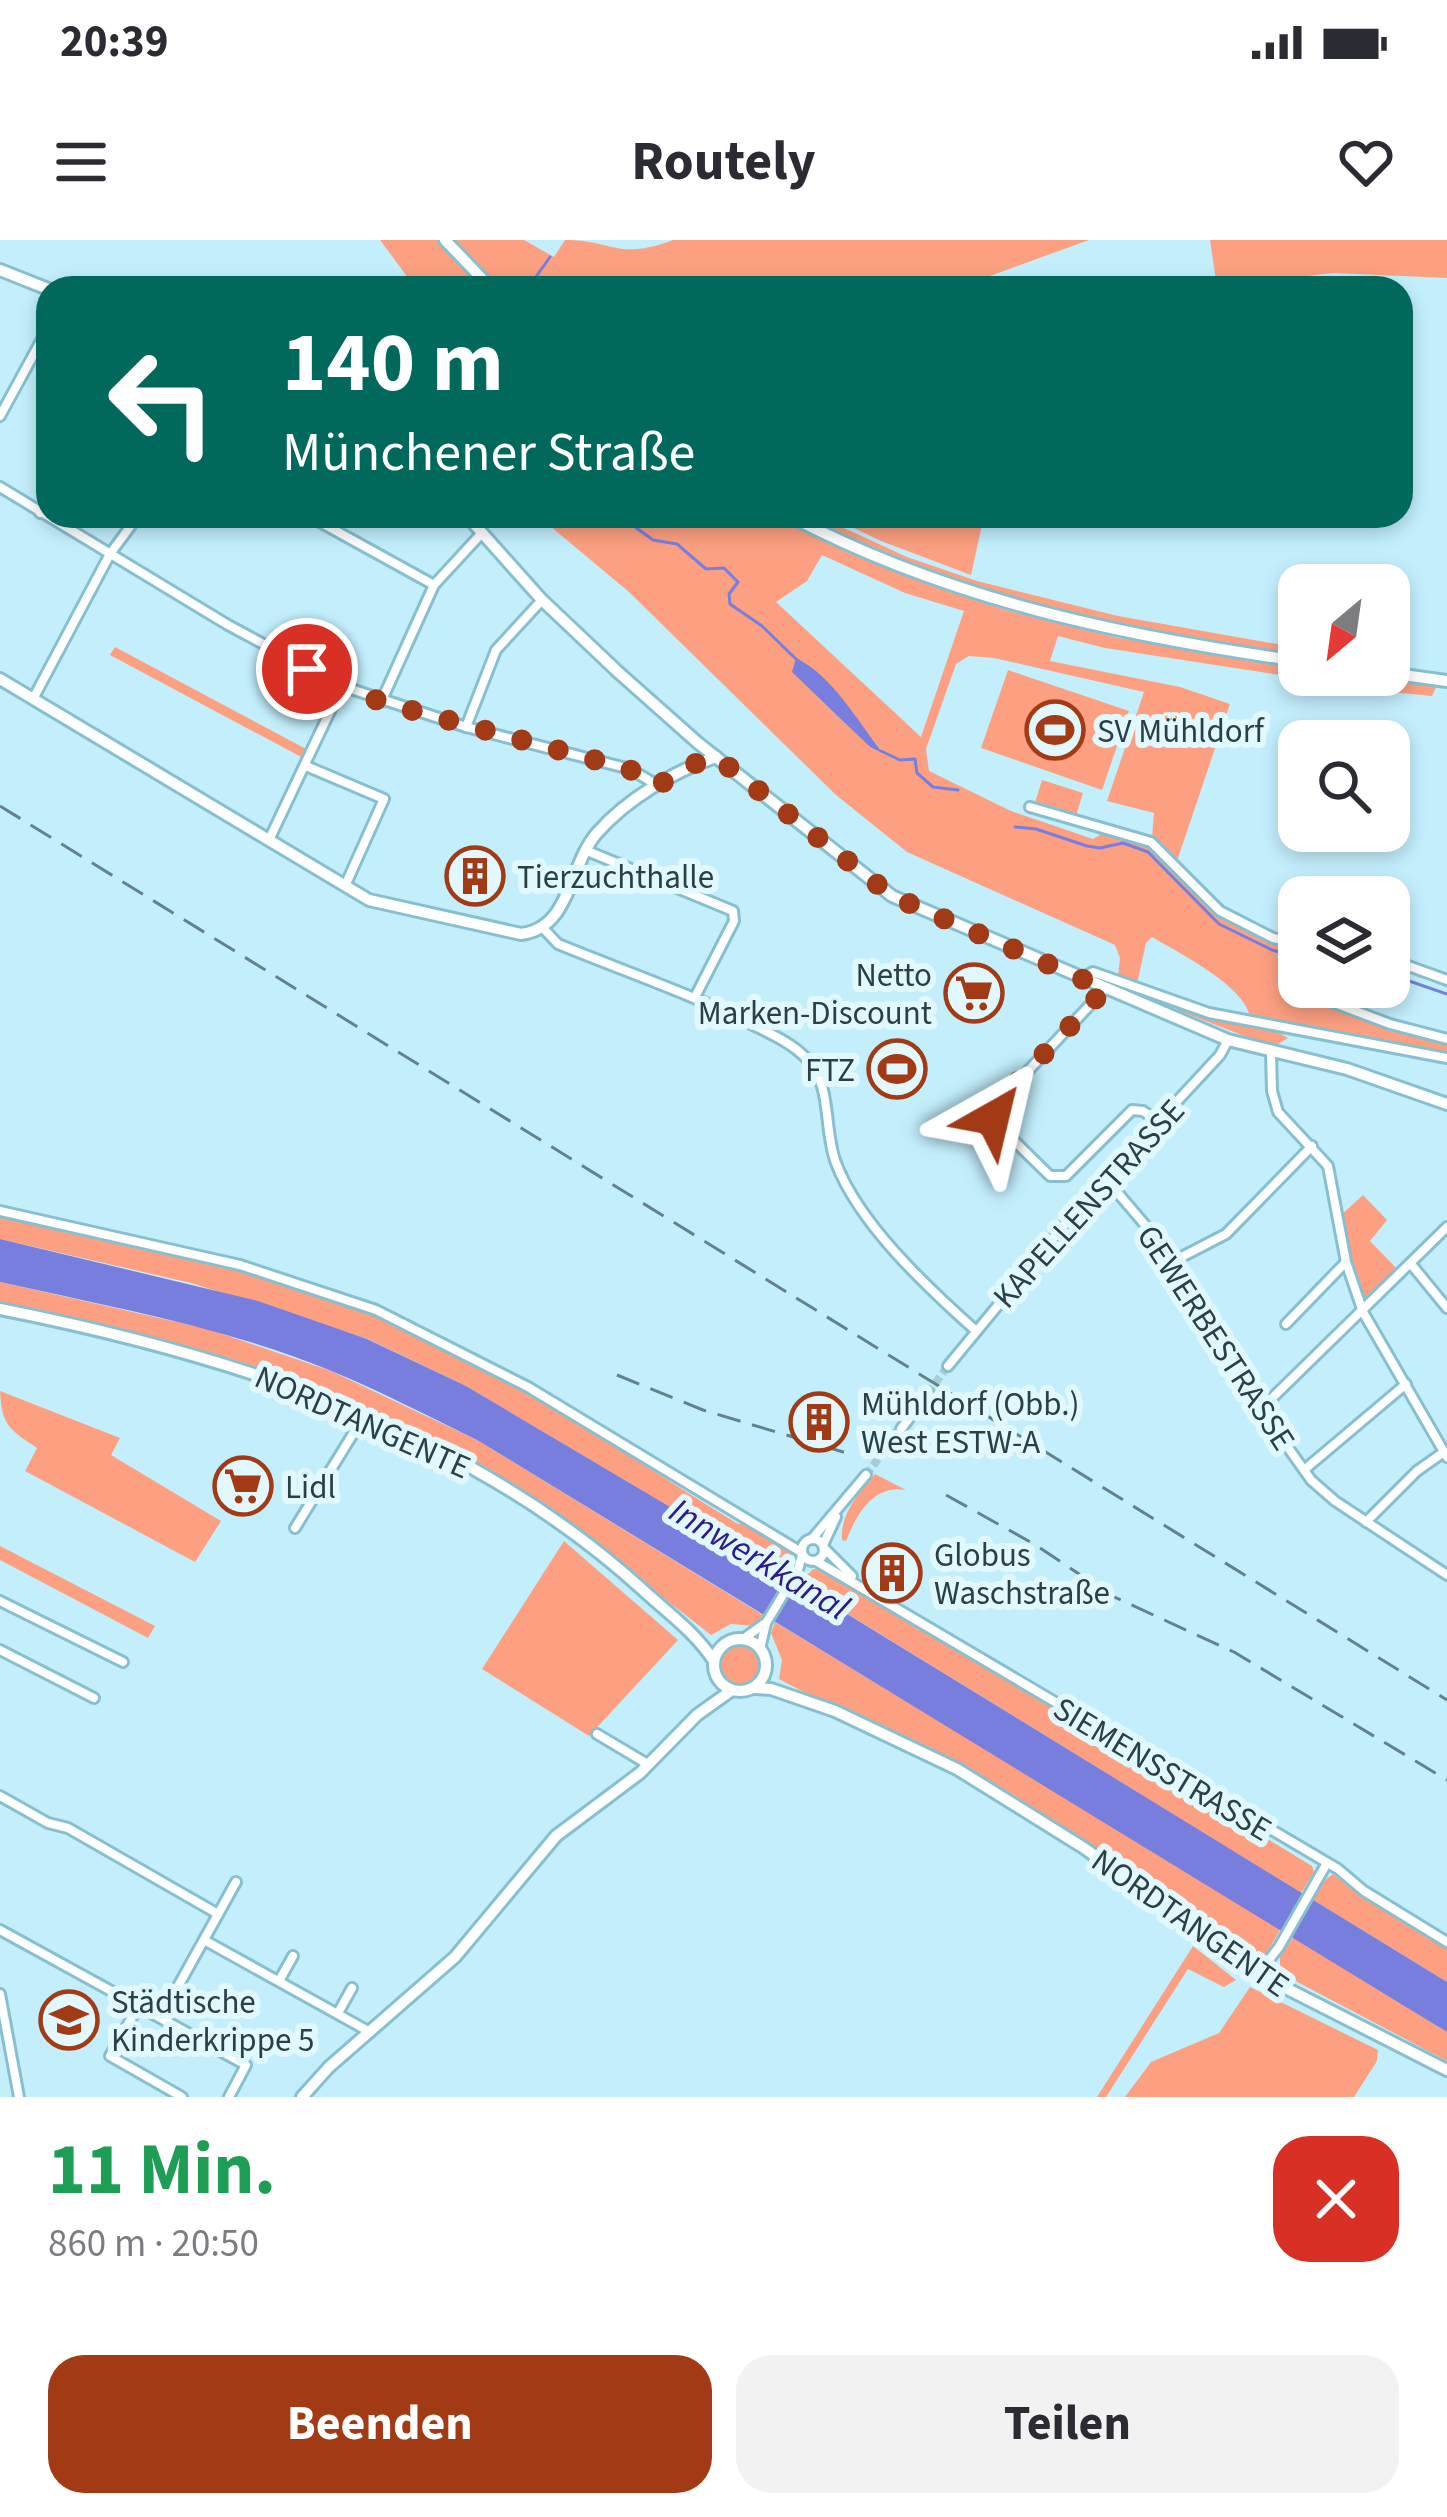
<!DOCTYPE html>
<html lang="de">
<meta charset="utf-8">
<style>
body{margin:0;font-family:"Source Sans 3",sans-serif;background:#f2f2f3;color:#2b2b33;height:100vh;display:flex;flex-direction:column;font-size:45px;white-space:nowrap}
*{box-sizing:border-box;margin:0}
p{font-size:39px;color:#7c7c81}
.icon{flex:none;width:66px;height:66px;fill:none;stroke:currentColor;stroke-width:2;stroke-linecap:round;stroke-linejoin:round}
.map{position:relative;height:1857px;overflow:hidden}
.panel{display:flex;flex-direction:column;background:#fff;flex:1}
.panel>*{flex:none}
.banner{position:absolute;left:36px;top:36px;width:1377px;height:252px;border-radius:36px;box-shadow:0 6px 18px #0003;background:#00695c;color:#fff;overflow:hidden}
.needle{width:78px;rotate:209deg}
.buttons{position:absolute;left:1278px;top:324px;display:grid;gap:24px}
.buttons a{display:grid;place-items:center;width:132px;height:132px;border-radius:24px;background:#fff;box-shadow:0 6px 18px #0003;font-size:60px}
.pin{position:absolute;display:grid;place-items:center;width:102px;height:102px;color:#fff;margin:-51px;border:6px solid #fff;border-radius:50%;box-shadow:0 3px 12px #0007}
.me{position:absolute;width:132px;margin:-66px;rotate:37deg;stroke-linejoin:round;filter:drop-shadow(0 0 9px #0008)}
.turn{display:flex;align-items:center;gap:42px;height:252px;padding:0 48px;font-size:54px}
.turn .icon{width:156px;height:156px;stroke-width:2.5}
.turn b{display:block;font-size:84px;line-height:102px}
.round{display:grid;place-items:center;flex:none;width:126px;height:126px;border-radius:36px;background:#f2f2f3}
.head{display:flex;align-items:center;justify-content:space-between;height:204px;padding:0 48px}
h1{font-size:72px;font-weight:700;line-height:90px;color:#1e9e55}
.cta{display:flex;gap:24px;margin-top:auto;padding:24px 48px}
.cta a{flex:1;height:138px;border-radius:36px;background:#a13a15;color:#fff;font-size:48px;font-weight:700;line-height:138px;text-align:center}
.cta a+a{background:#f2f2f3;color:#2b2b33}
.status{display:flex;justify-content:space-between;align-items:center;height:84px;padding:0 60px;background:#fff;direction:ltr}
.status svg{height:33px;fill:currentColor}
header{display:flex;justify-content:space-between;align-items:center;height:156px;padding:0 48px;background:#fff;font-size:54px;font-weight:700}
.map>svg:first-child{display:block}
.green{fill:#fda082;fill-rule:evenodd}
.water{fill:#787ede}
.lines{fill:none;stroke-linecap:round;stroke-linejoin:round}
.stream{stroke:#787ede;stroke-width:3}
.street-tunnel{stroke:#a4ccd9;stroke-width:8;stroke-dasharray:8 4;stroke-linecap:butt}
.street-casing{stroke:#88bfcf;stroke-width:14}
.secondary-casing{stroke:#88bfcf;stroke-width:16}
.street{stroke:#fff;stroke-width:8}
.secondary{stroke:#fff;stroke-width:10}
.rail{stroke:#63828b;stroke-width:3;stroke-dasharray:24 12;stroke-linecap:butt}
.route{stroke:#a13a15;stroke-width:21;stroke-dasharray:0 37.8}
.labels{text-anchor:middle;stroke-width:12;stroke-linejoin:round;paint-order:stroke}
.poi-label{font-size:33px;fill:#294047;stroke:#e2f8ff;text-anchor:start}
.street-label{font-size:33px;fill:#294047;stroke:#e2f8ff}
.water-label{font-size:36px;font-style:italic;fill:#2c1b8b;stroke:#e2f8ff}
</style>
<div class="status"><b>20:39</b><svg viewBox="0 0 49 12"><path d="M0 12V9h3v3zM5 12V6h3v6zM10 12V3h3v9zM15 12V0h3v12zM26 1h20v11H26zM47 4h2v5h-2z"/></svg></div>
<header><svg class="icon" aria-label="menu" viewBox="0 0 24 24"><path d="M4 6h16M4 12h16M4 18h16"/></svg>Routely<svg class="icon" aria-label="heart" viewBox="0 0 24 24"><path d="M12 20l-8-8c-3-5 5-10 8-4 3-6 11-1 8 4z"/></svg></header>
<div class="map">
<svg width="1447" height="1857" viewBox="0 0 1447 1857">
<rect width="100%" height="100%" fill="#c3effd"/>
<!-- green -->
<g class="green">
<polygon points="380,0 439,0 485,48 411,48 406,35"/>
<path d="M 453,0 L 524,0 L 554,17 L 565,0 C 614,0 617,21 673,0 L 1089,0 L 957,48 L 499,48 Z"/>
<polygon points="1210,0 1447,0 1447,38 1333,33 1217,47"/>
<path d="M 538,276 L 776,276 L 915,339 L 1005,370 L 1118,398 L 1299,427 L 1299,435 L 1355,435 L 1437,445 L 1432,456 L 1390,452 L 1105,408 L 1058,396 L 1050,421 L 1180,447 L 1230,464 L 1177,621 L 1152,597 L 1154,573 L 1107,561 L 1144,452 L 994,418 L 969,416 L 956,424 L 926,509 L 929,531 L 1011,571 L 1093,599 L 1103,593 L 1145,603 L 1164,615 L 1216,671 L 1299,706 L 1299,747 L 1329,747 L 1323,762 L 1390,789 L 1447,803 L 1447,814 L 1250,776 C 1243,745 1179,713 1152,697 L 1146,703 L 1137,744 L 1118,737 L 1120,718 L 1115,705 L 907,612 L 836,555 L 629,352 ZM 822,315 L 905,353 L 964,371 L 921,497 L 776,362 L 807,341 ZM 792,431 L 837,456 L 881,510 L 870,507 Z"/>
<path d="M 801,276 L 818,276 L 907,317 L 977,341 L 1118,376 L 1299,408 L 1299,415 C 1201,400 1103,386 1008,358 C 936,338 868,308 801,276 Z"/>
<polygon points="829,276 984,276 971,335 881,301"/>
<polygon points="115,407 308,510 303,518 110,415"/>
<polygon points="1008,430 1129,471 1102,550 981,508"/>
<polygon points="1042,540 1083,553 1076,576 1035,563"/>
<path d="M 1181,767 C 1217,778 1257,779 1288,798 L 1273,807 L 1177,770 Z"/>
<polygon points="1363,955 1387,980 1370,1001 1399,1031 1366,1062 1349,1022 1340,976"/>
<path d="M 0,975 C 137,1005 278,1030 407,1088 C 524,1141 629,1218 738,1284 L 745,1283 L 792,1313 L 793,1323 L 786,1337 L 466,1146 L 368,1099 L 191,1043 L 0,999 Z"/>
<polygon points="0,1042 208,1089 331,1131 479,1201 763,1375 755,1386 731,1384 711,1395 558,1275 489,1233 369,1172 209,1112 0,1063"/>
<path d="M 0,1151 L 120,1198 L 111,1215 L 221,1281 L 195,1322 L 25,1231 L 37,1208 C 9,1189 2,1186 0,1151 Z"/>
<path d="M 875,1234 L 906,1250 C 874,1244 857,1273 846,1301 L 842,1300 C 840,1273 859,1254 875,1234 Z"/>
<polygon points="564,1301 678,1400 589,1496 482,1429"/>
<polygon points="0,1306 155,1386 148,1398 0,1320"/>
<polygon points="813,1329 826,1330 1312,1626 1314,1632 1301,1653 799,1344"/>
<path d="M 775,1382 L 1281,1688 L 1267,1713 L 1244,1716 C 1147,1646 1050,1575 945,1517 C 892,1488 832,1469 779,1439 L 782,1420 L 771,1393 Z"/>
<circle cx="740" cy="1425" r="21"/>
<polygon points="1333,1634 1365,1659 1447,1709 1447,1742 1313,1660 1325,1640"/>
<polygon points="1294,1696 1447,1792 1447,1821 1286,1736 1280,1730 1280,1717"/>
<polygon points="1193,1706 1236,1740 1224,1747 1188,1729 1106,1857 1097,1857"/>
<polygon points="1250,1747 1378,1810 1377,1821 1354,1857 1125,1857 1151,1822 1219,1793"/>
</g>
<!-- water -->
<g class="water">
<path d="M 796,418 C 834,437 857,481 883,513 L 870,507 L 792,432 Z"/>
<path d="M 0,999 L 258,1061 L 367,1099 L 466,1146 L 751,1315 L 1447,1742 L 1447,1792 L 479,1201 C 430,1177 380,1151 329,1130 C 224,1087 111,1067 0,1042 Z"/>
</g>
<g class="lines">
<!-- stream -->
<g class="stream">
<polyline points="528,48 550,17"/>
<polyline points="620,276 653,300 677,304 706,329 724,328 738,342 729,354 730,364 762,386 798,421"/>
<polyline points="881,511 900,520 915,519 917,533 933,547 958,550"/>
<polyline points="1015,587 1036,589 1087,606 1100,608 1123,603 1148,612 1219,684 1272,710 1299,717"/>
<polyline points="1389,734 1447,754"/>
</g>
<!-- street-tunnel -->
<g class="street-tunnel">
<polyline points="928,1153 948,1126"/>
<polyline points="866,1235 887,1207"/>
</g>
<!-- street casing -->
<g class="street-casing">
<g id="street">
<polyline points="0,176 48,88"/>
<polyline points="0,247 228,385 342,446 466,487 630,529 657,545"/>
<polyline points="40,273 48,259"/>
<polyline points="309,276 434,345"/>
<polyline points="33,459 110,314 138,276"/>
<polyline points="381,462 434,345 481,294"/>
<polyline points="466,487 496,410 542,360"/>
<polyline points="306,526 384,559 345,646"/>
<polyline points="1030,567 1151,602 1220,671 1273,698 1299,703"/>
<polyline points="269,600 342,446"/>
<polyline points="585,610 733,671 734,681 695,757"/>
<path d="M 543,688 L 558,704 C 624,731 689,753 753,785 C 771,794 792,803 807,819 C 833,847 823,889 836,923 C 859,984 927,1047 975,1090"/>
<polyline points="1389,719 1447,740"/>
<polyline points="1080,739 1093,732 1209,773 1447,818"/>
<polyline points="1105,749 996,865 995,882 1050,936 1066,936 1132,870 1143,871 1158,881"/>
<polyline points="1329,761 1390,784 1447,799"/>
<polyline points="1271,812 1272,851 1278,872 1328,926 1346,1022 1363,1072 1447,1217"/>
<polyline points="1106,939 1146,986 1199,1082 1311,1240 1335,1261 1447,1335"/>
<polyline points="0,971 240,1025 376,1070 528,1147 801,1312"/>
<polyline points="1168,1024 1226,994 1312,906"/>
<polyline points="1411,1024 1447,1068"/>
<polyline points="1286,1084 1345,1023"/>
<polyline points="948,1126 1078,968 1220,815 1228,800"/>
<polyline points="924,1158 928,1153"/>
<polyline points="1260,1170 1447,987"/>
<polyline points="901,1189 919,1165"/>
<polyline points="887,1207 895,1196"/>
<polyline points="1304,1230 1406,1144"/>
<polyline points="1366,1282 1417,1231 1444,1212"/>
<polyline points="295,1288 364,1176"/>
<circle cx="813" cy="1310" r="11"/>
<polyline points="812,1299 866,1235"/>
<polyline points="823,1305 836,1277"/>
<polyline points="824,1308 852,1336"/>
<polyline points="816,1321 1338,1629 1364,1651 1447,1702"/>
<polyline points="0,1361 123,1422"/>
<polyline points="743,1399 764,1384"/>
<polyline points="760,1409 766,1383 798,1330 802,1315"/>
<polyline points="0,1410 94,1458"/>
<polyline points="597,1494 649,1525"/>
<polyline points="0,1556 48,1583 68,1588 218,1674"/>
<polyline points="0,1690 246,1825 229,1857"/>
<polyline points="204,1700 370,1792"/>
<polyline points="1258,1734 1279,1707 1327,1623"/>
<polyline points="279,1741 293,1716"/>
<polyline points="0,1754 19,1857"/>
<polyline points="139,1765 110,1816 182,1857"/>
<polyline points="338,1773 352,1748"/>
<polyline points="161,1777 236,1642"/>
</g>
</g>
<!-- secondary casing -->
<g class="secondary-casing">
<g id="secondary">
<polyline points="445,0 491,48"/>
<polyline points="0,30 48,49"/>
<polyline points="467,276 542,360 618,432 698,503 892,656 1228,800 1347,829 1447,864"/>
<path d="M 790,276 C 949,360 1122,396 1299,421"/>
<polyline points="1389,433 1447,441"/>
<path d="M 0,439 L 369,660 L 521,694 C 571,688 569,625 597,593 C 627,559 674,531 716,517"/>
<path d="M 0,1069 C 231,1115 465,1188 643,1350 C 668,1373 695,1392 714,1421"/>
<circle cx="740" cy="1425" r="26"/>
<polyline points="754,1448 771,1449 835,1471 957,1529 1084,1608 1258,1734 1447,1830"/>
<polyline points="302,1857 329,1827 455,1717 556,1596 640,1533 697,1475 732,1450"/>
</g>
</g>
<!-- street -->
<use href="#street" class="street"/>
<!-- secondary -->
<use href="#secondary" class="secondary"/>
<!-- rail -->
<g class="rail">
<polyline points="0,566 1447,1460"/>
<polyline points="617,1135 703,1170 853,1215"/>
<polyline points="946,1255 1034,1304 1112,1356 1234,1412 1447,1540"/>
</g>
</g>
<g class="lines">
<!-- route -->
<polyline class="route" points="307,429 381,462 629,529 658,546 685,527 716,517 892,656 1105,749 996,865 993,878"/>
</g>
<!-- icons -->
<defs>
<g id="stadium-ring" transform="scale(3)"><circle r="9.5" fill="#e2f8ff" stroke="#a13a15" stroke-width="1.5"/><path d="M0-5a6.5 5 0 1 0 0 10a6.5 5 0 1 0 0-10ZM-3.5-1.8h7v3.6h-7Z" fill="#a13a15"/></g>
<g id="building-ring" transform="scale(3)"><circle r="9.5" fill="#e2f8ff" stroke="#a13a15" stroke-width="1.5"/><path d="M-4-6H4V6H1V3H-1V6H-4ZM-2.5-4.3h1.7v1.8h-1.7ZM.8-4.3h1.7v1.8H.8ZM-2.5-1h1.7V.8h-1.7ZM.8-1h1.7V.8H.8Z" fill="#a13a15"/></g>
<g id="supermarket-ring" transform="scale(3)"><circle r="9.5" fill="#e2f8ff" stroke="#a13a15" stroke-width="1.5"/><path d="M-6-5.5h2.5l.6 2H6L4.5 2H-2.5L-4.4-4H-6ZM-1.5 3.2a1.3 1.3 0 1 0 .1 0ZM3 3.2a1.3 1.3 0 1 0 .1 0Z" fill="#a13a15"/></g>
<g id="school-ring" transform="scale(3)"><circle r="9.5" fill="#e2f8ff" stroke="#a13a15" stroke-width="1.5"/><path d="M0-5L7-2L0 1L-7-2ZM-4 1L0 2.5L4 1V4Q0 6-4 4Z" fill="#a13a15"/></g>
</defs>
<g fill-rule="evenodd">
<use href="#stadium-ring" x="1055" y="490"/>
<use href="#building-ring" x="475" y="636"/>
<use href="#supermarket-ring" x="974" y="753"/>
<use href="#stadium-ring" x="897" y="829"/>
<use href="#building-ring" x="819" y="1182"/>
<use href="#supermarket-ring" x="243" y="1246"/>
<use href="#building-ring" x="892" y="1333"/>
<use href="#school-ring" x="69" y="1780"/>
</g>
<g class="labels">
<!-- poi labels -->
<g class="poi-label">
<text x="1097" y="502">SV Mühldorf</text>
<text x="517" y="648">Tierzuchthalle</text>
<text x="932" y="746" text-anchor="end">Netto<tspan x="932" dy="38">Marken-Discount</tspan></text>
<text x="855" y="841" text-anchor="end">FTZ</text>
<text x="861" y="1175">Mühldorf (Obb.)<tspan x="861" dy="38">West ESTW-A</tspan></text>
<text x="285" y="1258">Lidl</text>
<text x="934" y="1326">Globus<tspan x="934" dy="38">Waschstraße</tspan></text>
<text x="111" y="1773">Städtische<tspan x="111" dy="38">Kinderkrippe 5</tspan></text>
</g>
<!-- street labels -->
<g class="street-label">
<text transform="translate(1088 963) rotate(-48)" y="12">KAPELLENSTRASSE</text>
<text transform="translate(1217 1097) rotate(57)" y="12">GEWERBESTRASSE</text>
<text transform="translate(363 1181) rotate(24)" y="12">NORDTANGENTE</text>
<text transform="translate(1163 1528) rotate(31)" y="12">SIEMENSSTRASSE</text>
<text transform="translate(1191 1682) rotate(35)" y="12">NORDTANGENTE</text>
</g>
<!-- water labels -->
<g class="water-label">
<text transform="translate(760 1318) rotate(31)" y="13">Innwerkkanal</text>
</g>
</g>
</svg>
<div class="buttons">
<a><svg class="needle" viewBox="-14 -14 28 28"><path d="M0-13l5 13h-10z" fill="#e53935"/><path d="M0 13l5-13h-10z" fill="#7c7c81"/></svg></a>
<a><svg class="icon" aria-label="search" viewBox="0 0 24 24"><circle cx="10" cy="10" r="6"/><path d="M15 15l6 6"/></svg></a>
<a><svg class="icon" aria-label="layers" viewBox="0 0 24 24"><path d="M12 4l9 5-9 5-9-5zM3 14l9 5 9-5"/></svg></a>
</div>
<div class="pin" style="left:307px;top:429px;background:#d93025"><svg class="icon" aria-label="arrive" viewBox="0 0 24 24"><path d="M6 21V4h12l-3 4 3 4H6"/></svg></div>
<svg class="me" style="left:993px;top:878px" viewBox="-20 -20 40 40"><path d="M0-17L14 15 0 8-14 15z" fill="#a13a15" stroke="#fff" stroke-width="4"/></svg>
<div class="banner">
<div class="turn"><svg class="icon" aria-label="left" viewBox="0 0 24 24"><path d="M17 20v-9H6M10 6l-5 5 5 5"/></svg><div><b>140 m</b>Münchener Straße</div></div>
</div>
</div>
<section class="panel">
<div class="head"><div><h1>11 Min.</h1><p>860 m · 20:50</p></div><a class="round" style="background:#d93025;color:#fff"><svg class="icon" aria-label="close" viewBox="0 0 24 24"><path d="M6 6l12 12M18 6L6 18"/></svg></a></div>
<div class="cta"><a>Beenden</a><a>Teilen</a></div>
</section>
